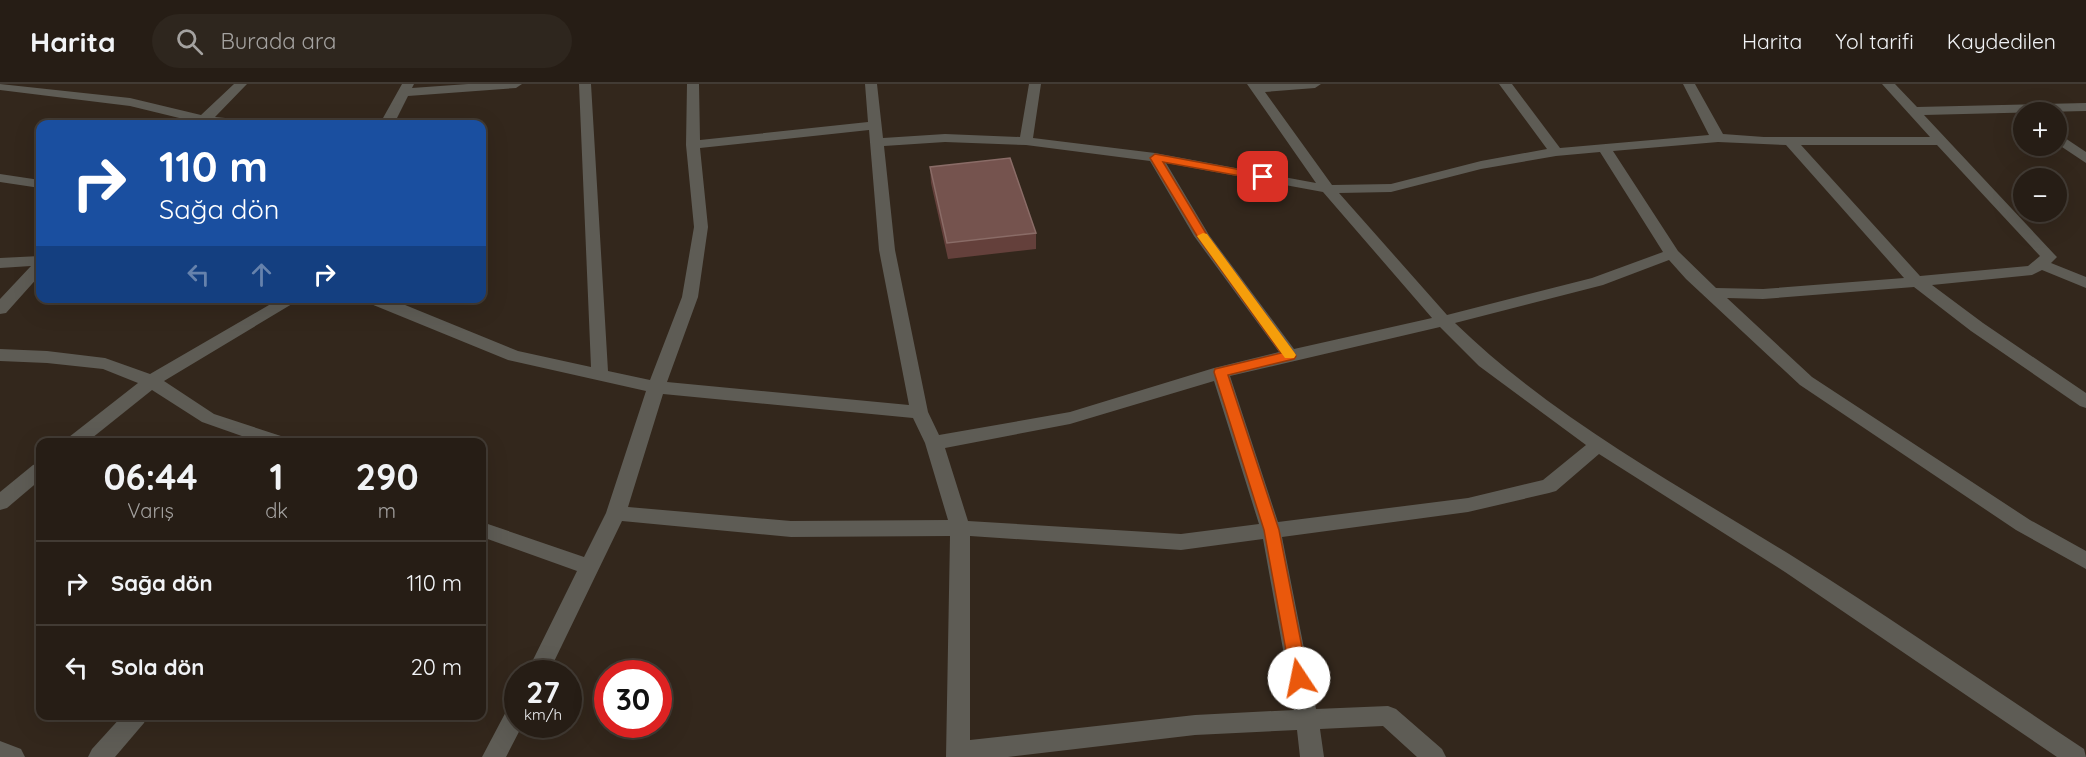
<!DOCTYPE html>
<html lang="tr">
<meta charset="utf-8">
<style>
body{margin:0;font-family:Quicksand,sans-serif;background:#2e261e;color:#f1f3f6;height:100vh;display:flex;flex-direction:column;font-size:22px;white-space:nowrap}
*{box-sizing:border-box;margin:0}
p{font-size:20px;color:#a4a2a0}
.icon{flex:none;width:33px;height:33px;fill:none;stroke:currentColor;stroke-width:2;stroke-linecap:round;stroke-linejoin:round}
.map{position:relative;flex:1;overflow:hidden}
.details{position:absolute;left:36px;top:354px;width:450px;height:282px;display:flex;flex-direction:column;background:#261d15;border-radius:12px;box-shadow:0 6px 24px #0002,0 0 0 2px #423b34}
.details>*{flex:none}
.top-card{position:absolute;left:36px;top:36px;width:450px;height:183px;border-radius:12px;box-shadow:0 6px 24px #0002,0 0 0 2px #423b34;background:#1a4fa0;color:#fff;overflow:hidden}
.buttons{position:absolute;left:2013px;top:18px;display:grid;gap:12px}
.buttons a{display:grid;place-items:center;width:54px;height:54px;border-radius:50%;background:#261d15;box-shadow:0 6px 24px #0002,0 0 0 2px #423b34;font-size:30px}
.speed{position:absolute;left:504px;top:576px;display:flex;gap:12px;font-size:30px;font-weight:700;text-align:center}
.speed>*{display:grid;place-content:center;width:78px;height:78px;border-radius:50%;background:#261d15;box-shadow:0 6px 24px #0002,0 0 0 2px #423b34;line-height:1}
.speed small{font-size:15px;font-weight:400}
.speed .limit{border:9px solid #d22;background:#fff;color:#111}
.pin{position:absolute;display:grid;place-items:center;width:51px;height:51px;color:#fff;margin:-26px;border-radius:12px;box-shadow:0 3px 9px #0006}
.me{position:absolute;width:66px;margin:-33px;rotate:349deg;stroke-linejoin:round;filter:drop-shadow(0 0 4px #0008)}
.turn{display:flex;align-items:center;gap:21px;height:126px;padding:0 24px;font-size:27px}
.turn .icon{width:78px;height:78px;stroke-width:2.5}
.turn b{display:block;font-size:42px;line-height:51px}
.lanes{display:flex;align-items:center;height:57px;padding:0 24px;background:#0003;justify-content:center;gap:30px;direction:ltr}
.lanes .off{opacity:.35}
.eta{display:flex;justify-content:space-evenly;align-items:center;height:102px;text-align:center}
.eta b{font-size:36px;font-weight:800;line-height:42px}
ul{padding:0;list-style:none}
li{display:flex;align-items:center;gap:18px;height:84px;padding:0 24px;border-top:2px solid #423b34}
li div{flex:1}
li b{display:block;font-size:22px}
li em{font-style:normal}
header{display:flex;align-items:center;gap:36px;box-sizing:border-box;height:84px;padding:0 30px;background:#261d15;border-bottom:2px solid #423b34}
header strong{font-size:28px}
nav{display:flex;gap:33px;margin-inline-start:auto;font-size:21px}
.search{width:420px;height:54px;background:#2e261e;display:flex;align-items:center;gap:15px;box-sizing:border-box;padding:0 21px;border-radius:33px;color:#a4a2a0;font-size:22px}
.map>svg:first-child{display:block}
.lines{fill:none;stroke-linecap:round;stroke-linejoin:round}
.minor{fill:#5e5c55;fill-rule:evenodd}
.wall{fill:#64403b}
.building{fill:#75534e;stroke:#8a6c67;stroke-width:1.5}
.route{fill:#ea580c;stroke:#983908;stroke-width:1.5}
.slow{fill:#f59e0b}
</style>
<header>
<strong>Harita</strong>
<div class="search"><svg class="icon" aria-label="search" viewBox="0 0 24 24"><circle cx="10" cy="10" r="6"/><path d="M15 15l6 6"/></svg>Burada ara</div>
<nav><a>Harita</a><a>Yol tarifi</a><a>Kaydedilen</a></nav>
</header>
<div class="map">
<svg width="2086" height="673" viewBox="0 0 2086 673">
<rect width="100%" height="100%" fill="#33271c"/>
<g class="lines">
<!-- minor -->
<g class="minor">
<polygon points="0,0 130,14 201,31 234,0 247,0 215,33 246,36 253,40 204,40 130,22 0,6"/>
<polygon points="402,0 414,0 412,4 468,0 522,0 516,4 408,12 394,40 345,40 351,36 383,34"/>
<path d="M 579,0 L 591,0 L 608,287 L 650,296 L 682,213 L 694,143 L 686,61 L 687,0 L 699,0 L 700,56 L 868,38 L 865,0 L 877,0 L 883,54 L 945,50 L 1020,53 L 1029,0 L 1041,0 L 1033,54 L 1155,69 L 1316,99 L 1247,0 L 1321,0 L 1315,4 L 1265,8 L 1332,101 L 1391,100 L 1481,77 L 1547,65 L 1499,0 L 1512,0 L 1560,64 L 1709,51 L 1683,0 L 1695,0 L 1723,50 L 1764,53 L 1930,53 L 1882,0 L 1895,0 L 1917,23 L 2086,19 L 2086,27 L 1924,31 L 2054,170 L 2057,173 L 2051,179 L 2086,193 L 2086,204 L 2042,186 L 2032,191 L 1932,201 L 1983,239 L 2086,309 L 2086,324 L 2080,322 L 1971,247 L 1914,203 L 1763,215 L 1727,214 L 1812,293 L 2030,436 L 2086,467 L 2086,485 L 2016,446 L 1800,301 L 1686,195 L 1669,176 L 1603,201 L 1455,239 C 1555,336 1680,402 1797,475 C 1894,536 1989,602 2084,665 L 2086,673 L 2057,673 L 1785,488 L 1599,370 L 1556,407 L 1549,409 L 1468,428 L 1282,453 L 1316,625 L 1388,622 L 1396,625 L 1442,665 L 1446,673 L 1417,673 L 1383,642 L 1320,645 L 1324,673 L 1300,673 L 1297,646 L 1195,651 L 1008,673 L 946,673 L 950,452 L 791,453 L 622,437 L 548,590 L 526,590 L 577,487 L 482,453 L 482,438 L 584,473 L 606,429 L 646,307 L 508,276 L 366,218 L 364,214 L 388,214 L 518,267 L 591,283 ZM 869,46 L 879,166 L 909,321 L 667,298 L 698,213 L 708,143 L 700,64 ZM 945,58 L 1026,61 L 1150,77 L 1194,152 L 1279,268 L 1214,284 L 1070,328 L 939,351 L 928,328 L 895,166 L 884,62 ZM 1718,58 L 1786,61 L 1904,194 L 1763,205 L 1716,204 L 1678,167 L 1613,67 ZM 1801,61 L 1937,61 L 2040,172 L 2028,182 L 1920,192 ZM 1600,68 L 1663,168 L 1592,194 L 1447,231 L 1339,109 L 1391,108 L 1481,85 L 1556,72 ZM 1166,79 L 1323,108 L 1432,234 L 1294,265 L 1209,151 ZM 1440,243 L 1479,282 L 1586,361 L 1543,396 L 1468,414 L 1278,438 L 1230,292 ZM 1214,297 L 1259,440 L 1181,450 L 968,437 L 945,364 L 1070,340 ZM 663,310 L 913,334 L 925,359 L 948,436 L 791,437 L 628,423 ZM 970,452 L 1181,466 L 1263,455 L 1294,626 L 1195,631 L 970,656 Z"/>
<polygon points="2056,48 2086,68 2086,79 2056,59"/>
<polygon points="0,90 40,96 40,104 0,98"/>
<polygon points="40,172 40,191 6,229 0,230 0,215 31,182 0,184 0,174"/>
<polygon points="281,214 302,214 164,297 214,330 284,353 287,358 259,358 202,338 152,306 87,358 66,358 69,353 138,299 103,285 47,279 0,277 0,265 47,267 105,274 150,290"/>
<polygon points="40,379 40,396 7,424 0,426 0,408 33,381"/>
<polygon points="518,617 518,640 523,640 506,673 482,673 510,620"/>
<polygon points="122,632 147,632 144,639 115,673 88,673 92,665"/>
<polygon points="0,657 21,665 25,673 0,673"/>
</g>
</g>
<!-- wall -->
<polygon class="wall" points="930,83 1036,149 1036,165 948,175 931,99"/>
<!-- building -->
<polygon class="building" points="1010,74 1036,149 947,159 930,83"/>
<!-- route -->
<polygon class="route" points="1155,70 1263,90 1269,93 1263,96 1163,78 1207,151 1296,272 1294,275 1228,291 1279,446 1308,594 1305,599 1299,601 1293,599 1291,594 1264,446 1214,288 1215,285 1281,269 1197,152 1150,74"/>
<!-- slow -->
<polygon class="slow" points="1203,149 1207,150 1294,268 1296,271 1294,274 1285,274 1197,152"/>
</svg>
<div class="buttons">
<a>+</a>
<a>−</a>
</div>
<div class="speed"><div>27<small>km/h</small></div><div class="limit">30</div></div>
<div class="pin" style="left:1263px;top:93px;background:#d93025"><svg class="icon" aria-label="arrive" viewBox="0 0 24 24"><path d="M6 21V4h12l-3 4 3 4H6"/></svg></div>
<svg class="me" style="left:1299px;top:594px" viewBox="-20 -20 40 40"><circle r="19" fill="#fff"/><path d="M0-13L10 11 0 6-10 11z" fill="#ea580c"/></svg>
<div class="top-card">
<div class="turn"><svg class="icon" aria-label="right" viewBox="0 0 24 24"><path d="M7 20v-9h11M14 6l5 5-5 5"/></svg><div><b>110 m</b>Sağa dön</div></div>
<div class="lanes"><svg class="icon off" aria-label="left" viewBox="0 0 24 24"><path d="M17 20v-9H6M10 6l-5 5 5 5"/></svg><svg class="icon off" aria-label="ahead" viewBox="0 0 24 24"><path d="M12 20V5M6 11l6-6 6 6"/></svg><svg class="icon" aria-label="right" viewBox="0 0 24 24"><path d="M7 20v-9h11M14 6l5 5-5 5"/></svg></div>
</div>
<section class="details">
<div class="eta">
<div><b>06:44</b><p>Varış</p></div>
<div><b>1</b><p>dk</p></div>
<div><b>290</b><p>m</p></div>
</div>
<ul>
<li><svg class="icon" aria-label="right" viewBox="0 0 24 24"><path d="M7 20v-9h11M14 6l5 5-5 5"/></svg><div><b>Sağa dön</b></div><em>110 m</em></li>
<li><svg class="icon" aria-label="left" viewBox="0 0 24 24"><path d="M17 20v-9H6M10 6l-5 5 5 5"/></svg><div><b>Sola dön</b></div><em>20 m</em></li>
</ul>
</section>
</div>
